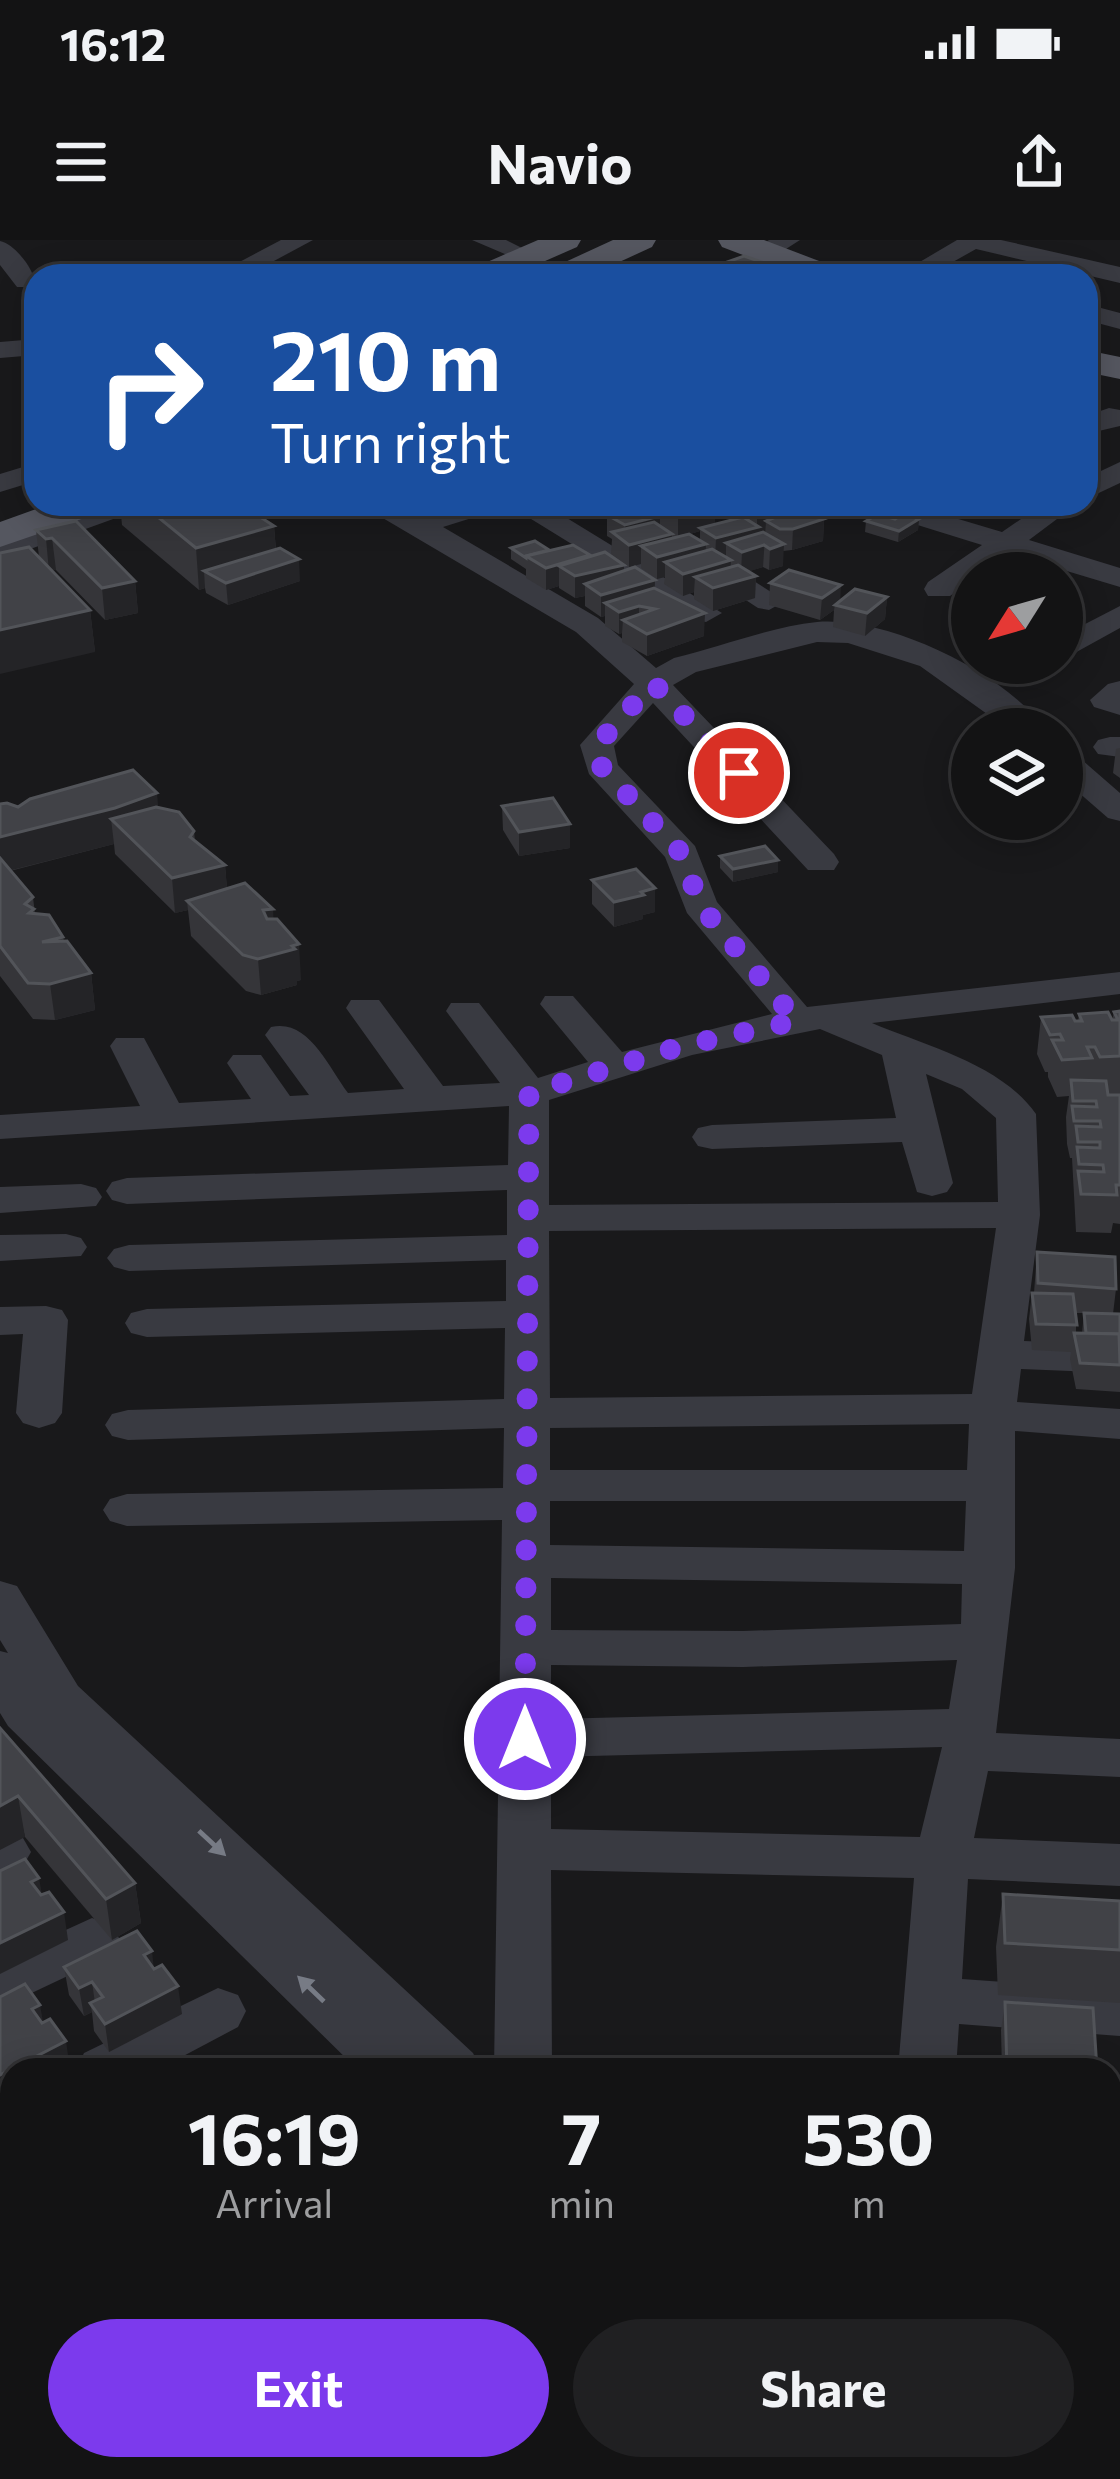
<!DOCTYPE html>
<style>
body{margin:0;font-family:Commissioner,sans-serif;background:#202022;color:#f1f3f6;height:100vh;display:flex;flex-direction:column;font-size:45px;white-space:nowrap}
*{box-sizing:border-box;margin:0}
p{font-size:39px;color:#9d9ea0}
.icon{flex:none;width:66px;height:66px;fill:none;stroke:currentColor;stroke-width:2;stroke-linecap:round;stroke-linejoin:round}
.map{position:relative;flex:1;overflow:hidden}
.side{position:absolute;left:0px;top:1818px;width:1122px;height:423px;display:flex;flex-direction:column;background:#131314;border-radius:36px 36px 0 0;box-shadow:0 6px 30px #0003,0 0 0 3px #323234}
.side>*{flex:none}
.top-card{position:absolute;left:24px;top:24px;width:1074px;height:252px;border-radius:36px;box-shadow:0 6px 30px #0003,0 0 0 3px #323234;background:#1a4fa0;color:#fff;overflow:hidden}
.needle{width:78px;rotate:233deg}
.controls{position:absolute;left:951px;top:312px;display:grid;gap:24px}
.controls a{display:grid;place-items:center;width:132px;height:132px;border-radius:50%;background:#131314;box-shadow:0 6px 30px #0003,0 0 0 3px #323234;font-size:60px}
.pin{position:absolute;display:grid;place-items:center;width:102px;height:102px;color:#fff;margin:-51px;border:6px solid #fff;border-radius:50%;box-shadow:0 3px 12px #0007}
.me{position:absolute;width:132px;margin:-66px;rotate:0deg;stroke-linejoin:round;filter:drop-shadow(0 0 9px #0008)}
.turn{display:flex;align-items:center;gap:42px;height:252px;padding:0 48px;font-size:54px}
.turn .icon{width:156px;height:156px;stroke-width:2.5}
.turn b{display:block;font-size:84px;line-height:102px}
.eta{display:flex;justify-content:space-evenly;align-items:center;height:204px;text-align:center}
.eta b{font-size:72px;font-weight:700;line-height:84px}
.action{display:flex;gap:24px;margin-top:auto;padding:24px 48px}
.action a{flex:1;height:138px;border-radius:72px;background:#7c3aed;color:#fff;font-size:48px;font-weight:700;line-height:138px;text-align:center}
.action a+a{background:#202022;color:#f1f3f6}
.status{display:flex;justify-content:space-between;align-items:center;height:84px;padding:0 60px;background:#131314;direction:ltr}
.status svg{height:33px;fill:currentColor}
header{display:flex;justify-content:space-between;align-items:center;height:156px;padding:0 48px;background:#131314;font-size:54px;font-weight:700}
.map>svg:first-child{display:block}
.lines{fill:none;stroke-linecap:round;stroke-linejoin:round}
.minor{fill:#393a41;fill-rule:evenodd}
.major{fill:#555760;fill-rule:evenodd}
.wall{fill:#353539;fill-rule:evenodd}
.shaded-wall{fill:#242427}
.building{fill:#414247;stroke:#525459;stroke-width:3}
.oneway{fill:#777b85}
.route{stroke:#7c3aed;stroke-width:21;stroke-dasharray:0 37.8}
</style>
<div class="status"><b>16:12</b><svg viewBox="0 0 49 12"><path d="M0 12V9h3v3zM5 12V6h3v6zM10 12V3h3v9zM15 12V0h3v12zM26 1h20v11H26zM47 4h2v5h-2z"/></svg></div>
<header><svg class="icon" aria-label="menu" viewBox="0 0 24 24"><path d="M4 6h16M4 12h16M4 18h16"/></svg>Navio<svg class="icon" aria-label="share" viewBox="0 0 24 24"><path d="M12 15V3M7 8l5-5 5 5M5 13v7h14v-7"/></svg></header>
<div class="map">
<svg width="1120" height="2239" viewBox="0 0 1120 2239">
<rect width="100%" height="100%" fill="#19191b"/>
<g class="lines">
<!-- minor -->
<g class="minor">
<polygon points="281,0 313,0 246,36 213,36"/>
<polygon points="472,0 506,0 538,16 526,23"/>
<polygon points="769,0 800,0 775,16 757,16 754,11"/>
<polygon points="957,0 1001,0 1120,27 1120,43 976,9 928,36 896,36"/>
<path d="M 0,1 C 15,4 37,32 35,47 L 17,47 L 0,25 Z"/>
<polygon points="1086,64 1120,73 1120,89 1086,80"/>
<polygon points="36,99 36,115 0,118 0,102"/>
<polygon points="1109,168 1120,170 1120,186 1086,194 1086,176"/>
<polygon points="1120,222 1120,243 1086,259 1086,238"/>
<polygon points="36,223 36,241 0,252 0,234"/>
<polygon points="101,264 143,264 138,270 0,320 0,301"/>
<path d="M 359,264 L 398,264 L 421,275 L 463,264 L 544,264 L 722,373 L 706,382 L 695,380 L 510,266 L 443,287 L 598,378 L 656,428 L 674,418 C 720,407 770,387 817,382 C 887,376 1004,432 1045,489 L 1008,489 L 920,426 L 848,403 L 817,402 L 696,432 L 673,445 L 834,614 L 839,622 L 834,630 L 808,630 L 653,463 L 614,506 L 618,525 L 695,606 L 717,662 L 807,767 L 1120,732 L 1120,754 L 872,783 C 926,806 1001,824 1036,874 L 1040,975 L 1024,1101 L 1120,1105 L 1120,1133 L 1021,1129 L 1017,1162 L 1120,1169 L 1120,1199 L 1015,1191 L 1015,1328 L 996,1493 L 1120,1499 L 1120,1537 L 988,1531 L 974,1598 L 1120,1604 L 1120,1646 L 968,1639 L 962,1739 L 1120,1750 L 1120,1796 L 959,1784 L 956,1830 L 898,1830 L 914,1638 L 551,1630 L 552,1830 L 494,1830 L 502,1280 L 127,1286 L 110,1281 L 103,1270 L 110,1259 L 127,1254 L 503,1248 L 504,1188 L 128,1200 L 112,1196 L 105,1185 L 112,1174 L 128,1170 L 504,1159 L 505,1088 L 147,1097 L 131,1093 L 125,1083 L 131,1073 L 147,1069 L 506,1061 L 506,1020 L 129,1031 L 114,1027 L 107,1018 L 114,1009 L 129,1005 L 507,995 L 507,950 L 127,964 L 112,960 L 106,951 L 112,942 L 127,938 L 508,925 L 509,866 L 0,899 L 0,875 L 140,866 L 110,806 L 116,798 L 144,798 L 179,863 L 251,859 L 227,823 L 233,815 L 261,815 L 290,856 L 309,855 L 265,795 L 271,787 C 308,778 328,826 348,853 L 404,849 L 346,768 L 351,760 L 379,760 L 443,846 L 500,843 L 446,771 L 451,763 L 479,763 L 538,838 L 588,822 L 540,764 L 545,756 L 573,756 L 622,812 L 772,774 L 687,673 L 665,617 L 589,534 L 580,505 L 634,444 L 576,392 ZM 820,789 L 882,815 L 896,878 L 712,885 L 698,888 L 692,897 L 698,906 L 712,909 L 902,902 L 917,952 L 932,956 L 947,952 L 953,943 L 926,834 L 962,849 L 996,878 L 998,962 L 549,965 L 549,860 L 692,815 ZM 996,988 L 972,1154 L 550,1158 L 549,991 ZM 969,1184 L 967,1230 L 550,1230 L 550,1188 ZM 550,1261 L 966,1261 L 964,1311 L 550,1305 ZM 551,1338 L 962,1344 L 961,1384 L 743,1391 L 551,1390 ZM 957,1420 L 949,1469 L 551,1479 L 551,1425 L 743,1427 ZM 942,1507 L 920,1597 L 551,1589 L 551,1517 Z"/>
<polygon points="599,264 634,264 785,361 769,370 758,368"/>
<polygon points="908,264 1002,292 1043,264 1077,264 1029,300 1120,328 1120,347 1010,314 982,333 972,333 972,340 950,356 928,356 924,349 928,342 982,305 895,278 890,272 895,266"/>
<polygon points="1120,366 1120,388 1062,420 1062,396"/>
<polygon points="1120,441 1120,475 1094,467 1090,460 1108,444"/>
<polygon points="1110,497 1120,497 1120,517 1098,514 1093,507 1098,500"/>
<polygon points="1062,510 1074,513 1120,553 1120,581 1108,578 1062,538"/>
<polygon points="81,944 96,948 102,957 96,966 0,973 0,947"/>
<polygon points="66,994 81,998 87,1007 81,1016 0,1021 0,995"/>
<polygon points="46,1066 62,1070 68,1080 62,1173 55,1183 39,1188 23,1183 16,1173 23,1094 0,1095 0,1067"/>
<polygon points="0,1341 17,1346 78,1446 473,1813 481,1830 358,1830 8,1486 0,1473 0,1411 8,1413 0,1400"/>
<polygon points="4,1592 23,1598 31,1612 23,1626 0,1634 0,1593"/>
<polygon points="92,1678 112,1685 120,1700 112,1715 0,1768 0,1720"/>
<polygon points="218,1748 238,1755 246,1771 238,1787 157,1830 76,1830 84,1813"/>
<polygon points="12,1855 12,1905 0,1909 0,1859"/>
<rect x="1110" y="2031" width="10" height="54"/>
<polygon points="12,2080 12,2139 0,2143 0,2085"/>
<polygon points="856,2229 927,2229 932,2239 861,2239"/>
</g>
<!-- major -->
<g class="major">
<polygon points="538,0 581,0 577,7 511,36 466,36 471,29"/>
<polygon points="613,0 656,0 652,7 589,36 545,36 550,29"/>
<polygon points="718,0 764,0 840,29 845,36 798,36 722,7"/>
<polygon points="1086,110 1120,117 1120,139 1086,132"/>
<polygon points="50,264 108,264 102,272 0,307 0,282"/>
</g>
</g>
<!-- wall -->
<g class="wall">
<polygon points="767,24 766,36 710,36 710,28"/>
<polygon points="120,264 240,264 274,286 276,310 300,341 228,365 206,353 205,348 199,350 122,285"/>
<path d="M 637,264 L 809,264 L 808,271 L 824,279 L 823,301 L 792,310 L 783,311 L 783,326 L 769,330 L 763,327 L 749,331 L 756,336 L 755,358 L 713,371 L 694,359 L 694,352 L 683,356 L 664,344 L 665,337 L 657,339 L 641,328 L 641,324 L 629,327 L 611,314 L 612,299 L 607,296 L 607,275 L 637,266 ZM 729,270 L 731,280 L 715,284 L 715,274 ZM 700,291 L 700,300 L 690,294 Z"/>
<polygon points="823,264 863,264 836,278 822,271"/>
<polygon points="895,279 919,279 918,290 898,302 865,292 866,281"/>
<polygon points="36,290 135,341 138,373 105,380 56,330 52,330 90,370 95,412 39,317"/>
<polygon points="511,308 549,310 590,317 624,331 655,340 655,348 704,396 647,416 622,402 622,393 619,394 605,386 605,376 601,377 585,366 585,356 575,358 559,348 559,346 546,350 526,338 526,329 511,319"/>
<polygon points="770,343 840,361 887,357 885,379 865,396 833,387 834,370 820,380 769,365"/>
<polygon points="1120,508 1120,538 1113,533 1116,509"/>
<polygon points="0,564 18,567 158,567 194,591 195,601 225,625 227,649 273,669 273,679 301,740 297,741 297,745 261,755 246,751 191,696 188,670 175,673 115,614 114,604 10,631 33,657 35,674 63,697 64,701 91,733 95,770 55,780 33,779 0,736"/>
<polygon points="502,566 570,608 519,616 503,590"/>
<polygon points="720,616 778,632 733,642 720,628"/>
<polygon points="592,640 655,648 655,672 643,675 643,679 614,687 592,664"/>
<polygon points="1120,771 1120,984 1113,983 1111,993 1076,992 1072,918 1070,918 1067,904 1066,877 1069,856 1057,857 1048,837 1048,832 1045,832 1037,814 1041,777 1075,781 1078,781 1079,774 1112,780 1114,772"/>
<path d="M 1037,1012 L 1116,1049 L 1113,1074 L 1120,1074 L 1120,1152 L 1076,1149 L 1070,1119 L 1071,1112 L 1032,1110 L 1029,1079 L 1032,1053 L 1034,1053 ZM 1076,1073 L 1084,1073 L 1082,1093 L 1076,1093 Z"/>
<polygon points="0,1488 135,1643 141,1683 112,1700 25,1597"/>
<polygon points="1003,1654 1120,1661 1120,1763 998,1755 996,1707"/>
<polygon points="64,1727 154,1728 182,1774 109,1812 94,1791 92,1772 84,1776 69,1755"/>
<polygon points="1005,1762 1097,1830 1002,1830 1001,1790"/>
<rect x="1110" y="1890" width="10" height="130"/>
<polygon points="346,2229 415,2229 416,2239 353,2239"/>
<polygon points="417,2229 460,2229 446,2239 441,2239 436,2232 425,2239"/>
<polygon points="1003,2229 1110,2229 1120,2239 1013,2239"/>
</g>
<!-- shaded-wall -->
<g class="shaded-wall">
<polygon points="767,24 766,36 732,36"/>
<polygon points="652,264 729,264 729,270 715,274 715,286 700,288 700,291 678,298 678,277 658,266 658,276 660,276 660,297 672,294 672,313 706,304 705,326 665,322 665,337 657,339 657,317 641,306 641,324 629,327 629,305 624,301 625,285 652,278"/>
<polygon points="734,264 809,264 808,284 824,279 823,301 792,310 793,289 766,281 763,327 741,334 742,312 726,303 726,317 715,320 716,298 757,287 757,276 741,267 740,285 734,287"/>
<polygon points="843,264 863,264 836,278 837,267"/>
<polygon points="919,279 918,290 898,302 899,291"/>
<polygon points="274,286 277,326 299,319 300,341 228,365 226,343 204,331 205,348 199,350 196,308"/>
<polygon points="52,298 56,330 49,331 46,299"/>
<polygon points="784,304 783,326 769,330 770,309"/>
<polygon points="590,315 590,333 624,325 624,347 585,344 585,356 575,358 575,336 559,326 559,346 546,350 546,328"/>
<polygon points="731,320 730,342 695,337 694,352 683,356 683,334"/>
<polygon points="756,336 755,358 713,371 713,348"/>
<polygon points="655,340 654,362 639,366 639,388 623,380 622,393 619,394 619,372 605,363 605,376 601,377 601,355"/>
<polygon points="135,341 138,373 105,380 102,348"/>
<polygon points="841,345 840,366 835,365 834,370 820,380 822,358"/>
<polygon points="887,357 885,379 865,396 867,373"/>
<polygon points="90,370 95,412 0,434 0,390"/>
<polygon points="705,373 704,396 647,416 647,394"/>
<polygon points="157,553 160,588 111,579 114,604 0,633 0,597"/>
<polygon points="570,584 570,608 519,616 519,592"/>
<polygon points="778,620 778,632 733,642 733,629"/>
<polygon points="225,625 228,660 187,661 188,670 175,673 172,638"/>
<polygon points="655,648 655,672 643,675 643,679 614,687 614,662"/>
<polygon points="273,669 275,704 263,670"/>
<polygon points="299,704 301,740 297,741 297,745 261,755 258,719"/>
<polygon points="91,733 95,770 55,780 50,744"/>
<polygon points="18,1556 25,1597 0,1610 0,1566"/>
<polygon points="39,1638 44,1666 31,1642"/>
<polygon points="135,1643 141,1683 112,1700 106,1659"/>
<polygon points="64,1672 68,1700 0,1734 0,1703"/>
<polygon points="152,1711 155,1739 144,1715"/>
<polygon points="92,1742 96,1770 90,1763 92,1772 84,1776 79,1748"/>
<polygon points="178,1746 182,1774 109,1812 105,1784"/>
<polygon points="40,1765 45,1793 32,1769"/>
<polygon points="66,1801 70,1829 12,1830 12,1859 0,1866 0,1835"/>
<polygon points="1120,2145 1120,2178 1110,2186 1110,2153"/>
<polygon points="380,2229 388,2229 388,2239 376,2239 376,2232"/>
<polygon points="398,2229 415,2229 416,2239 394,2239 393,2232"/>
<polygon points="425,2229 436,2229 436,2232 425,2239"/>
<polygon points="442,2229 460,2229 446,2239 442,2239"/>
<polygon points="1033,2229 1044,2229 1042,2239 1031,2239"/>
</g>
<!-- building -->
<g class="building">
<polygon points="744,16 767,24 732,36 710,28"/>
<polygon points="142,264 240,264 274,286 196,308"/>
<polygon points="665,264 714,264 715,265 678,277 658,266"/>
<polygon points="751,264 806,264 757,276 741,266"/>
<polygon points="642,265 660,276 625,285 607,275"/>
<polygon points="807,270 824,279 793,289 780,289 766,281 790,271"/>
<polygon points="878,274 895,279 903,274 919,279 899,291 866,281"/>
<polygon points="743,277 759,287 716,298 700,288"/>
<polygon points="76,281 135,341 102,348 52,298 46,299 36,290"/>
<polygon points="654,282 672,294 629,305 612,292"/>
<polygon points="763,292 784,304 770,309 764,305 742,312 726,303"/>
<polygon points="689,294 706,304 657,317 641,306"/>
<polygon points="535,301 549,310 526,316 526,318 511,308"/>
<polygon points="573,305 590,315 546,328 526,316"/>
<polygon points="29,307 90,370 0,390 0,313"/>
<polygon points="280,308 299,319 226,343 204,331"/>
<polygon points="712,309 731,320 683,334 665,322"/>
<polygon points="605,312 624,325 575,336 559,326"/>
<polygon points="738,325 756,336 713,348 695,337"/>
<polygon points="635,327 655,340 601,355 585,344"/>
<polygon points="789,330 841,345 822,358 770,343"/>
<polygon points="654,348 705,373 647,394 623,380 655,369 639,366 619,372 605,363"/>
<polygon points="855,349 887,357 867,373 835,365"/>
<polygon points="133,530 157,553 115,568 0,597 0,564 7,563 18,567 30,559"/>
<polygon points="553,558 570,584 519,592 502,566"/>
<polygon points="156,567 179,572 194,591 190,597 225,625 172,638 111,579"/>
<polygon points="765,606 778,620 733,629 720,616"/>
<polygon points="0,618 33,657 25,664 34,669 29,673 49,675 63,697 42,702 67,701 91,733 50,744 28,743 0,706"/>
<polygon points="636,629 655,648 641,652 644,655 614,662 592,640"/>
<polygon points="245,643 273,669 263,670 267,679 277,679 299,704 292,706 295,709 258,719 243,715 187,661"/>
<polygon points="1120,771 1120,816 1100,817 1095,807 1087,807 1092,818 1062,820 1052,800 1063,800 1060,794 1050,795 1041,777 1072,775 1075,781 1082,781 1079,774 1108,772 1112,780 1118,780 1114,772"/>
<polygon points="1071,840 1106,841 1108,855 1120,855 1120,945 1116,945 1117,955 1081,954 1078,931 1104,932 1103,925 1079,924 1077,907 1100,908 1100,902 1078,902 1076,886 1101,887 1100,881 1074,881 1072,866 1097,867 1096,861 1073,861"/>
<polygon points="1037,1012 1115,1017 1116,1049 1038,1043"/>
<polygon points="1032,1053 1073,1054 1077,1085 1036,1084"/>
<polygon points="1084,1073 1120,1074 1120,1098 1119,1094 1086,1093"/>
<polygon points="1074,1093 1119,1094 1120,1125 1080,1123"/>
<polygon points="0,1488 135,1643 106,1659 18,1556 0,1566"/>
<polygon points="25,1619 39,1638 31,1642 41,1655 49,1652 64,1672 0,1703 0,1631"/>
<polygon points="1003,1654 1120,1661 1120,1710 1005,1703"/>
<polygon points="137,1691 152,1711 144,1715 154,1729 162,1725 178,1746 105,1784 90,1763 103,1757 92,1742 79,1748 64,1727"/>
<polygon points="25,1744 40,1765 32,1769 42,1783 50,1779 66,1801 0,1835 0,1757"/>
<polygon points="1005,1762 1093,1768 1097,1830 1007,1830"/>
<rect x="1110" y="1890" width="10" height="102"/>
<polygon points="1110,2121 1120,2130 1120,2145 1110,2153"/>
<polygon points="1110,2161 1118,2169 1120,2167 1120,2233 1113,2239 1060,2239 1050,2229 1110,2229"/>
</g>
<!-- one-way arrows -->
<defs><path id="oneway-solid" d="M-6-.8H1V-3.2L6.5 0L1 3.2V.8H-6Z" transform="scale(3)"/></defs>
<g class="oneway">
<use href="#oneway-solid" transform="translate(212 1603) rotate(43)"/>
<use href="#oneway-solid" transform="translate(311 1749) rotate(-136)"/>
</g>
<g class="lines">
<!-- route -->
<polyline class="route" points="525,1499 529,853 682,806 797,781 700,665 682,614 601,526 597,505 653,443 739,533"/>
</g>
</svg>
<div class="controls">
<a><svg class="needle" viewBox="-14 -14 28 28"><path d="M0-13l5 13h-10z" fill="#e53935"/><path d="M0 13l5-13h-10z" fill="#9d9ea0"/></svg></a>
<a><svg class="icon" aria-label="layers" viewBox="0 0 24 24"><path d="M12 4l9 5-9 5-9-5zM3 14l9 5 9-5"/></svg></a>
</div>
<div class="pin" style="left:739px;top:533px;background:#d93025"><svg class="icon" aria-label="arrive" viewBox="0 0 24 24"><path d="M6 21V4h12l-3 4 3 4H6"/></svg></div>
<svg class="me" style="left:525px;top:1499px" viewBox="-20 -20 40 40"><circle r="17" fill="#7c3aed" stroke="#fff" stroke-width="3"/><path d="M0-11L8 9 0 5-8 9z" fill="#fff"/></svg>
<div class="top-card">
<div class="turn"><svg class="icon" aria-label="right" viewBox="0 0 24 24"><path d="M7 20v-9h11M14 6l5 5-5 5"/></svg><div><b>210 m</b>Turn right</div></div>
</div>
<section class="side">
<div class="eta">
<div><b>16:19</b><p>Arrival</p></div>
<div><b>7</b><p>min</p></div>
<div><b>530</b><p>m</p></div>
</div>
<div class="action"><a>Exit</a><a>Share</a></div>
</section>
</div>
